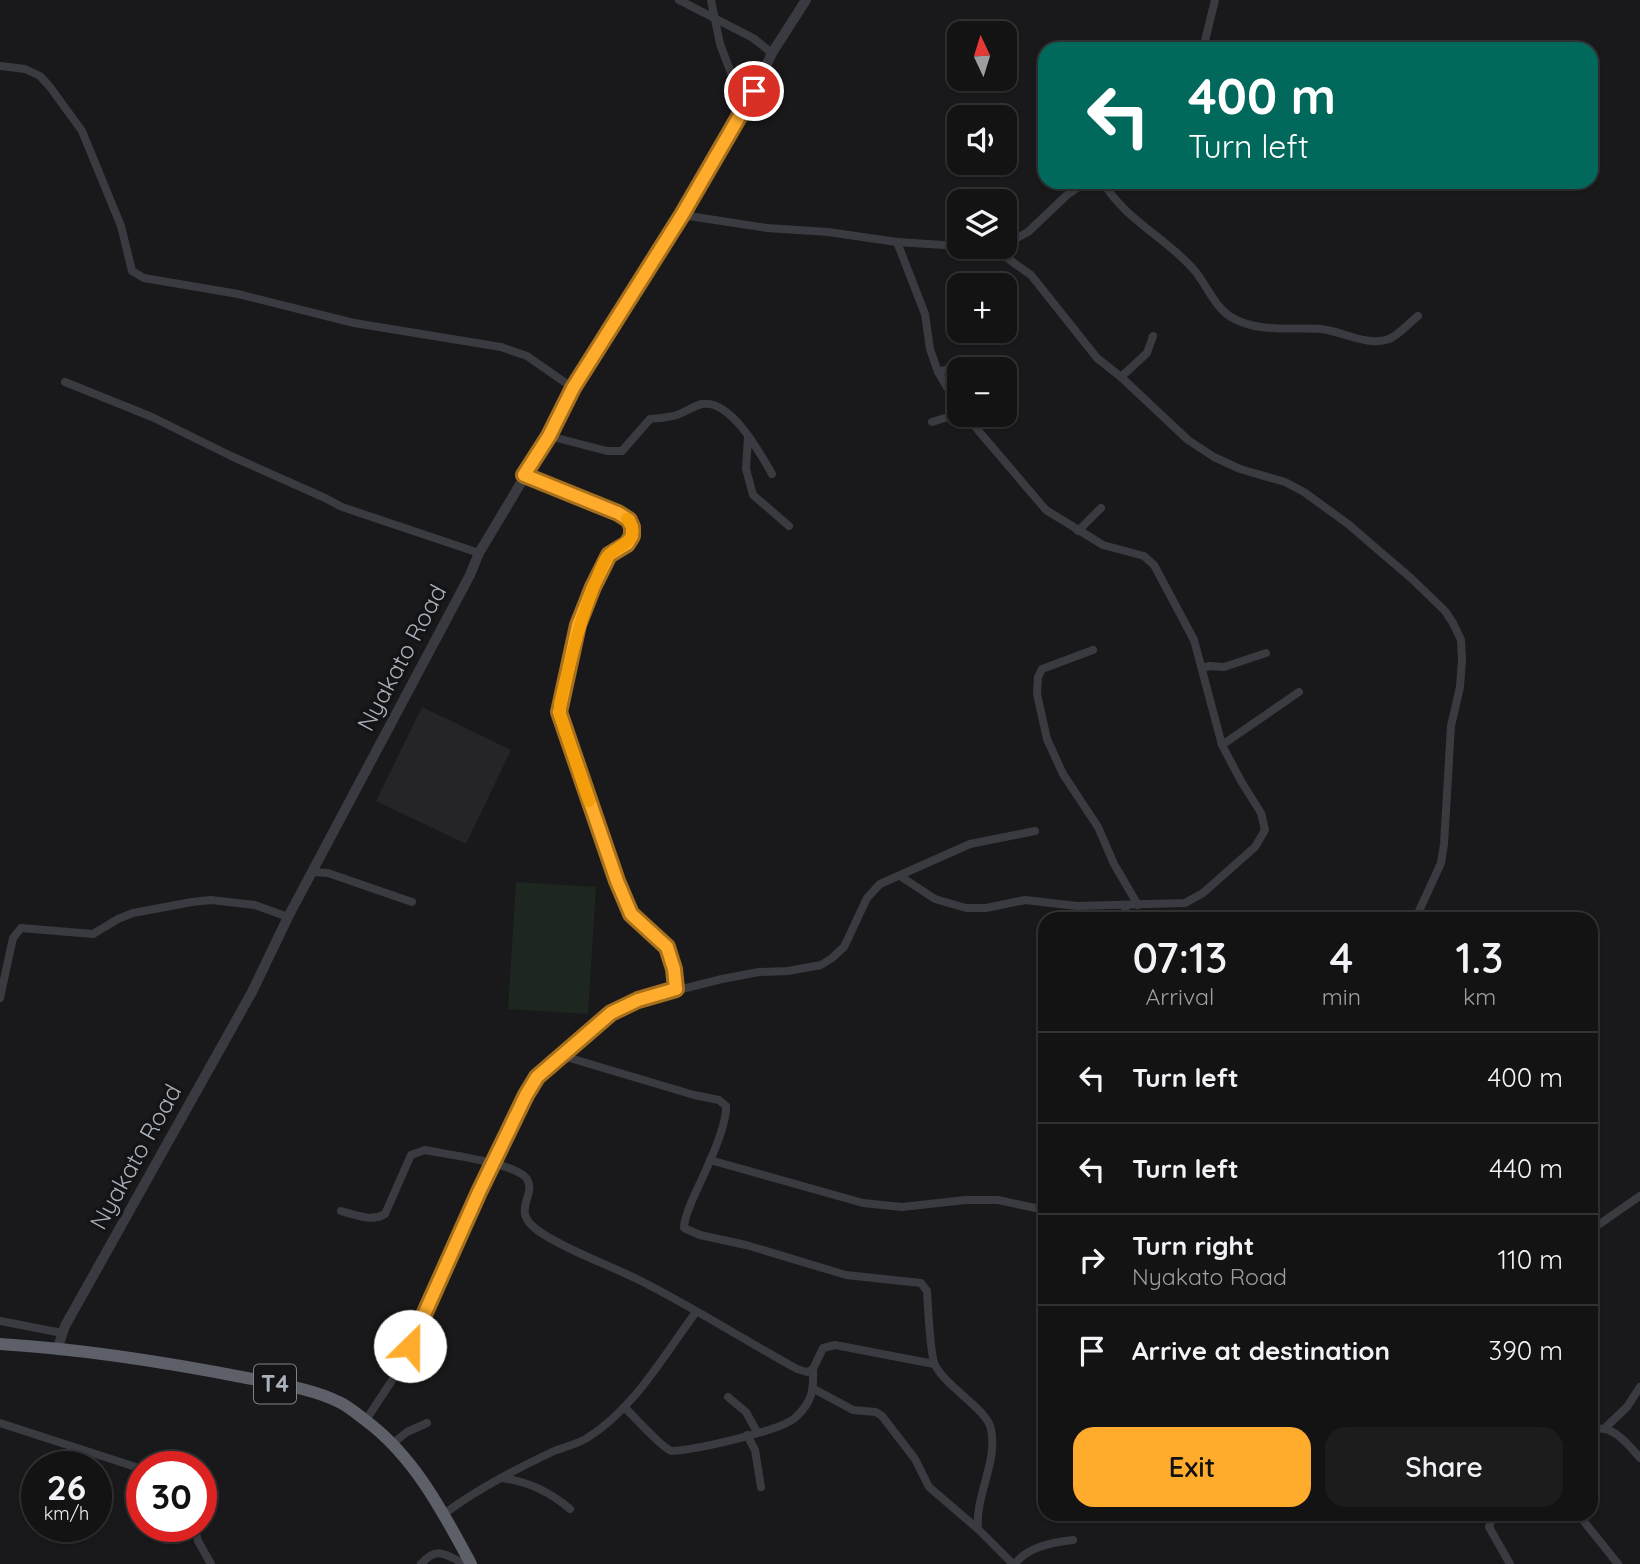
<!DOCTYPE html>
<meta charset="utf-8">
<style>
body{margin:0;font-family:Quicksand,sans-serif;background:#1c1c1d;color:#f1f3f6;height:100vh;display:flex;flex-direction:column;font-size:26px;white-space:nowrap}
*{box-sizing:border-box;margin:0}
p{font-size:23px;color:#9d9ea0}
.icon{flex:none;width:38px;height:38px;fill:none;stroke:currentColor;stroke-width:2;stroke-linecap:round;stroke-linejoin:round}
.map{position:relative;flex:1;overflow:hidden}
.side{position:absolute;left:1038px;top:912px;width:560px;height:609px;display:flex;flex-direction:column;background:#131314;border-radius:21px;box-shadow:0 2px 5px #0004,0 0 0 2px #323234}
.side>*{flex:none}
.top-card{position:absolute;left:1038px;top:42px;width:560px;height:147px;border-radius:21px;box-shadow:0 2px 5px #0004,0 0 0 2px #323234;background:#00695c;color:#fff;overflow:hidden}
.needle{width:46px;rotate:356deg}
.tools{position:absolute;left:947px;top:21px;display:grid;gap:14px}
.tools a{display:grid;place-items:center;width:70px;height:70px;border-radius:14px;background:#131314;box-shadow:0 2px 5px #0004,0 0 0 2px #323234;font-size:35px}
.speed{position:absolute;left:21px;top:1451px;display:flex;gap:14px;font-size:35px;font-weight:700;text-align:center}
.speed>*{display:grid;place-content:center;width:91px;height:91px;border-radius:50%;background:#131314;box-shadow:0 2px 5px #0004,0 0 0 2px #323234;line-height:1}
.speed small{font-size:18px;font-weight:400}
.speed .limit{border:10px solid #d22;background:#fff;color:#111}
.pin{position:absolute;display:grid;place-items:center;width:60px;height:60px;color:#fff;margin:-30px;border:4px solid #fff;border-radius:50%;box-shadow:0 2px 7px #0007}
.me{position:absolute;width:77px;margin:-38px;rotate:23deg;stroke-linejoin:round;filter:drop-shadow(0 0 5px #0008)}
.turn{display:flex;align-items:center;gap:24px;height:147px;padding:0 35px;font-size:32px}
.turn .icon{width:91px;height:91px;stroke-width:2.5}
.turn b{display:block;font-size:49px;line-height:60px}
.eta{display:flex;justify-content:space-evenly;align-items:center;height:119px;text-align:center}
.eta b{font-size:42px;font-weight:600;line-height:49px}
.primary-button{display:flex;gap:14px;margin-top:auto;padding:14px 35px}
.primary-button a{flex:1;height:80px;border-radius:21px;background:#ffac2d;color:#111;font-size:28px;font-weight:600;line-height:80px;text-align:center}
.primary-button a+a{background:#1c1c1d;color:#f1f3f6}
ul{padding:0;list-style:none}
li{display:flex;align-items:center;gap:21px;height:91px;padding:0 35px;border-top:2px solid #323234}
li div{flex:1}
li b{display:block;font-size:26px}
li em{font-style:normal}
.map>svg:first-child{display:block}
.built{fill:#252528}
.green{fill:#1e271f}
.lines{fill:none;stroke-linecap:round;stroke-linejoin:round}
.minor{stroke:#393b41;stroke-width:8}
.tertiary{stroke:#393b41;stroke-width:10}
.trunk{stroke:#5d6069;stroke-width:12}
.route-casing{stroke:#a6701d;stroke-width:18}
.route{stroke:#ffac2d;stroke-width:12}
.slow{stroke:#f59e0b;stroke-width:12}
.labels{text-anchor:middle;stroke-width:7;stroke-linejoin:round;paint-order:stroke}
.shield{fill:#141416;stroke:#7d828a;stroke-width:2}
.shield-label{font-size:23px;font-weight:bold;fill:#aab1bc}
.street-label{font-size:24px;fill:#aab1bc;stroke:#141416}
</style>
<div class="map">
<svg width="1640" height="1564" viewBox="0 0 1640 1564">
<rect width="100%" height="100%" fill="#19191b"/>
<!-- built -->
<polygon class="built" points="422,707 511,750 466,844 376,801"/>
<!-- green -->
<polygon class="green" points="516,882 596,887 588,1014 508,1009"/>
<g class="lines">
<!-- minor -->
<g class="minor">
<polyline points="679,0 753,38 772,53"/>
<polyline points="711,0 720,44 745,110"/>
<polyline points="1203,49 1215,0"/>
<polyline points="0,66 25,69 40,76 50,87 82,131 121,226 132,271 144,278 238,294 354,323 501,347 527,356 573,388"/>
<path d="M 1103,182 C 1125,220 1167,238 1195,271 C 1207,286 1215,307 1231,317 C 1257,333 1292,327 1321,329 C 1342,331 1367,347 1389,339 C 1399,335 1409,323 1418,316"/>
<polyline points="682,215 767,228 828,232 897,242 959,246"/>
<polyline points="897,242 925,314 930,349 938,372 959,407"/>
<polyline points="1004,245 1028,232 1067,195 1086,182"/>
<polyline points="972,247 995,247"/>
<polyline points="993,248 1031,275 1097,358 1121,377 1188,440 1214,457 1240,469 1285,482 1304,492 1348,524 1412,579 1445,611 1453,623 1461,640 1462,659 1460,687 1451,726 1444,844 1441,863 1419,911"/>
<polyline points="938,372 976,360"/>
<polyline points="1121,377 1147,353 1153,336"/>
<polyline points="65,382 152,417 231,456 325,498 342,507 479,553"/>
<polyline points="932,422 948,417 959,409"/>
<path d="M 549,436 L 607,451 L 622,451 L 650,419 C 659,418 668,418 677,415 C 686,412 693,406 702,404 C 731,399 760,453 772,474"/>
<polyline points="748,437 746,469 753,495 789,526"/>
<polyline points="524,475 618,513 629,520 632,527 632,536 627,544 609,555 604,563 587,602 573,646 559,712 617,881 631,914 667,947 674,969 676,989"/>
<polyline points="1078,531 1101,508"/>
<polyline points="1093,650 1042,669 1038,677 1037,694 1047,739 1063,774 1098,827 1114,864 1138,905"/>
<polyline points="1202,668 1210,666 1224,667 1266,653"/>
<polyline points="1222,745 1299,692"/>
<polyline points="312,872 328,873 412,902"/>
<polyline points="900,876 935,899 966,908 986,908 1025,900 1077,906 1185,903 1203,893 1255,847 1265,830 1261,813 1241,781 1222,745 1194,640 1154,565 1144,556 1103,545 1046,510 965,415"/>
<polyline points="1123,919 1126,906"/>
<polyline points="0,998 13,938 21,928 93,934 118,919 133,913 192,902 211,900 255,905 288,917"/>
<path d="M 563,1056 L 694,1095 L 719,1100 L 726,1106 C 727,1128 704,1174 694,1196 C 690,1206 684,1217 684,1228 L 700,1235 L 746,1245 L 846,1275 L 921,1283 L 927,1291 C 928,1305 930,1355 935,1365 C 946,1387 987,1409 991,1429 C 998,1463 975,1495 978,1529 L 1013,1564"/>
<polyline points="710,1160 863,1203 902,1207 965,1200 998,1200 1045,1210"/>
<path d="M 341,1211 C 355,1215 372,1222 385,1214 L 411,1155 L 425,1150 C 444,1154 517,1163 527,1179 C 538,1197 506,1211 543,1234 C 573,1253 607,1264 639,1280 C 693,1307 744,1340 797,1369 L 807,1372 L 813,1369 L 823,1348 L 835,1345 L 934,1364"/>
<polyline points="1591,1230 1640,1196"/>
<polyline points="0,1321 62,1333"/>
<polyline points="814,1389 853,1410 876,1412 882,1416 915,1459 929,1487 978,1529"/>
<polyline points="728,1397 746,1412 757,1432"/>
<path d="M 624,1407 C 636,1418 659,1445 671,1451 C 694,1450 782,1431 796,1417 C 812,1402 814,1390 813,1369"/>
<polyline points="366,1420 402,1365 525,1095 537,1077 551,1065 563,1056 611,1013 623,1006 638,1000 722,979 759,972 788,971 821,965 832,958 844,947 867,898 880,884 970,844 1035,831"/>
<polyline points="0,1423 142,1469"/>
<polyline points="1605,1428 1627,1407 1640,1387"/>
<path d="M 1591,1430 C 1612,1423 1627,1443 1640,1458"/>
<polyline points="747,1435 755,1450 761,1487"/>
<polyline points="392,1444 407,1432 427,1423"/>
<path d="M 501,1478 C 528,1481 549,1491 570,1509"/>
<path d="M 444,1514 C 477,1489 514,1470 552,1452 C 563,1447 576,1445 587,1438 C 634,1409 664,1355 696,1312"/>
<polyline points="1494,1514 1489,1527 1510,1564"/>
<polyline points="1578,1514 1618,1564"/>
<polyline points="194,1526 198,1541 211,1564"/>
<path d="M 421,1564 C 437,1545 446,1555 465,1564"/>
<path d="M 1015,1564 C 1027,1547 1053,1542 1073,1540"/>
</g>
<!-- tertiary -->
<polyline class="tertiary" points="58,1347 65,1326 252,992 288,917 470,575 479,553 549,436 573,388 682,215 745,110 772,53 806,0"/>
<!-- trunk -->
<path class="trunk" d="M 0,1344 C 83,1349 165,1362 247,1378 C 277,1384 311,1388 339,1402 C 348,1406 357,1414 365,1420 C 414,1456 443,1512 471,1564"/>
</g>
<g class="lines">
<!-- route casing -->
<g class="route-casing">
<polyline id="route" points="410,1346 479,1192 526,1095 537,1077 611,1013 638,1000 676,989 674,969 667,947 631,914 617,881 559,712 578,625 593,587 609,555 627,544 632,536 632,527 629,520 618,513 524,475 549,436 573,388 682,215 754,91"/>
</g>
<!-- route -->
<use href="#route" class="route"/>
<!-- slow -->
<path class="slow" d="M 589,801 L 560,715 L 560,704 C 571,657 581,614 601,569 C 603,564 606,558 609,555 C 621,544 643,539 627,519"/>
</g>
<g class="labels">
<!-- shield labels -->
<rect class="shield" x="254" y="1364.5" width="42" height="39" rx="5"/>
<g class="shield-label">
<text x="275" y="1392">T4</text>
</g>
<!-- street labels -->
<g class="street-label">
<text transform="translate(402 658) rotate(-62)" y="8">Nyakato Road</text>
<text transform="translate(136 1157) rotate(-61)" y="8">Nyakato Road</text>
</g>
</g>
</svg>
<div class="tools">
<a><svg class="needle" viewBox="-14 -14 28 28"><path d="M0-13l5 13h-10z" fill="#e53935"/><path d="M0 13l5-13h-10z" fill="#9d9ea0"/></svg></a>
<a><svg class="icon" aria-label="sound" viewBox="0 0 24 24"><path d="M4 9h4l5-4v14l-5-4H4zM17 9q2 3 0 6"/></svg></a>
<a><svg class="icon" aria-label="layers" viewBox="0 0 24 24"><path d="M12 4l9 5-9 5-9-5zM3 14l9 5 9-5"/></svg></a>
<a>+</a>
<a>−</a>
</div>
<div class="speed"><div>26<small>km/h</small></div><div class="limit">30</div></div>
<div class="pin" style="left:754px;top:91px;background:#d93025"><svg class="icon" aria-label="arrive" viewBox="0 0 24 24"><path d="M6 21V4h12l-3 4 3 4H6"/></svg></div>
<svg class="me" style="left:410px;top:1346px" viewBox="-20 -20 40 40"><circle r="19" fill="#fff"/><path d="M0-13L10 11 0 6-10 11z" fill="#ffac2d"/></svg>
<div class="top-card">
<div class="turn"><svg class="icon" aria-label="left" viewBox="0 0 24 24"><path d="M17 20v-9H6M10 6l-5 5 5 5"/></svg><div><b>400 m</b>Turn left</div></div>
</div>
<section class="side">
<div class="eta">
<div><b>07:13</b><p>Arrival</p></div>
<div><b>4</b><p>min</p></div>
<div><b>1.3</b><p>km</p></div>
</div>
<ul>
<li><svg class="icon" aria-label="left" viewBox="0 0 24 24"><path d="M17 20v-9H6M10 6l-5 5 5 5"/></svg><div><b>Turn left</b></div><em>400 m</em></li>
<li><svg class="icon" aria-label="left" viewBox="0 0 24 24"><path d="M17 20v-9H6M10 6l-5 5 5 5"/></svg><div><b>Turn left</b></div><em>440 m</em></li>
<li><svg class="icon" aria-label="right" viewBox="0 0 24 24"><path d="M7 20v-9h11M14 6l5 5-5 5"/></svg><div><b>Turn right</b><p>Nyakato Road</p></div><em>110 m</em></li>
<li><svg class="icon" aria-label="arrive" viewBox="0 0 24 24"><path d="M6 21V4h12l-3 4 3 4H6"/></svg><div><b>Arrive at destination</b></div><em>390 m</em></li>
</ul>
<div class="primary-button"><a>Exit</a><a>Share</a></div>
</section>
</div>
